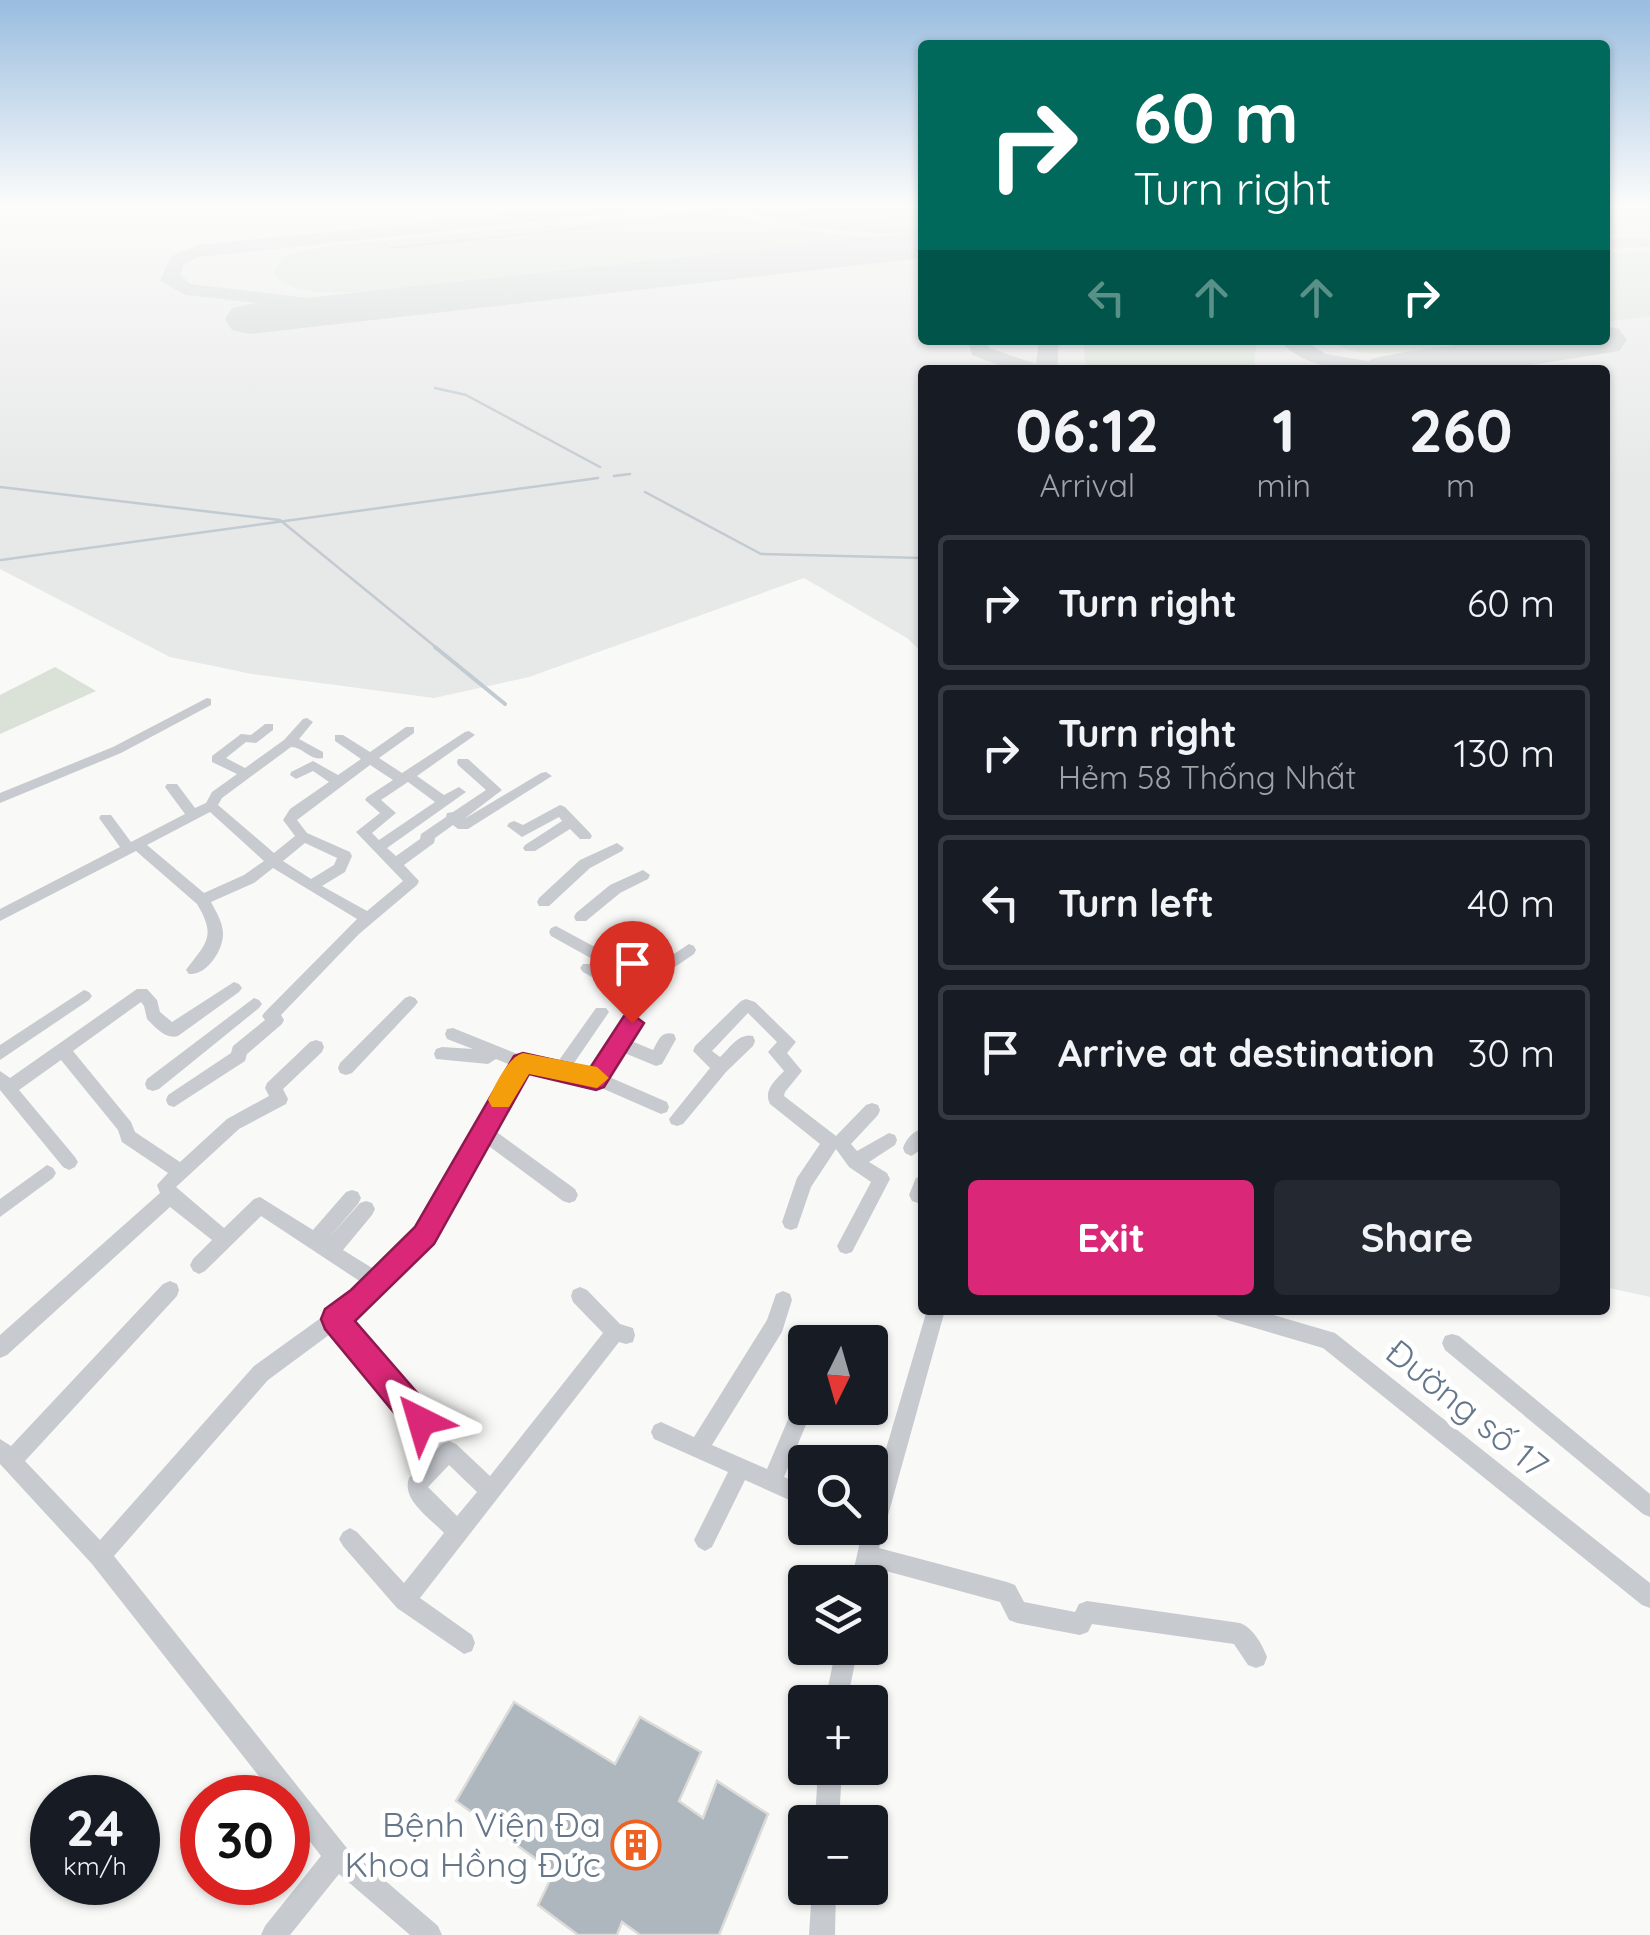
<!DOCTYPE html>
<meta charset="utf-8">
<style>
body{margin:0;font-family:Quicksand,sans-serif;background:#242831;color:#f1f3f6;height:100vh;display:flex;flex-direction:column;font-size:38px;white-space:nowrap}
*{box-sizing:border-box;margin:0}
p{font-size:32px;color:#9ea1a6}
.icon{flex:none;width:55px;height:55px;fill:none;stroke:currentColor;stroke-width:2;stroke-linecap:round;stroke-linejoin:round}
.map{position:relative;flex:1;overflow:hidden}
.side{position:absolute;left:918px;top:365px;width:692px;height:950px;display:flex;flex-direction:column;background:#171b24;border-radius:10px;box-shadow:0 2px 8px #0004}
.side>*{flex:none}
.guide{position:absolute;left:918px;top:40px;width:692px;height:305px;border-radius:10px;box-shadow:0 2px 8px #0004;background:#00695c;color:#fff;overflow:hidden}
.needle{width:65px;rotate:185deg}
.controls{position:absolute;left:788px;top:1325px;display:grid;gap:20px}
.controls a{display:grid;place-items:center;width:100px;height:100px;border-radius:10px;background:#171b24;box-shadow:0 2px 8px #0004;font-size:50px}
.speed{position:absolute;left:30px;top:1775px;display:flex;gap:20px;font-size:50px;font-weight:700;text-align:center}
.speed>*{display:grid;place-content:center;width:130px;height:130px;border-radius:50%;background:#171b24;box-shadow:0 2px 8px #0004;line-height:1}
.speed small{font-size:25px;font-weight:400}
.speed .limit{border:15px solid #d22;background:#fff;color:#111}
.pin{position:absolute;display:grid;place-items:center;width:85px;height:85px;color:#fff;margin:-102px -42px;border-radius:50% 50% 50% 0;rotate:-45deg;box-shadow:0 0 10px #0007}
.pin .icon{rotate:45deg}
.me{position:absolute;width:110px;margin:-55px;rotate:320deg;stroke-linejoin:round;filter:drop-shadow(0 0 8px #0008)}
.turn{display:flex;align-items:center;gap:35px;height:210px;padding:0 50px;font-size:45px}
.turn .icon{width:130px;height:130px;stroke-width:2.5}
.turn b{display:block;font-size:70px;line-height:85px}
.lanes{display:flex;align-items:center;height:95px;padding:0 50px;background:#0003;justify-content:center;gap:50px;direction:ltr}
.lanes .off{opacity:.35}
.eta{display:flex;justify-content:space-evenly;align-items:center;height:170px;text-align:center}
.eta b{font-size:60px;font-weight:700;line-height:70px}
.button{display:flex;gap:20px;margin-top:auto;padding:20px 50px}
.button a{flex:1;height:115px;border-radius:10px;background:#db2777;color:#fff;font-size:40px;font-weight:700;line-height:115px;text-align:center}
.button a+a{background:#242831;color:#f1f3f6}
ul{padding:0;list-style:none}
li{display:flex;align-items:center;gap:30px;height:135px;margin:0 20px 15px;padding:0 30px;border:5px solid #363941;border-radius:10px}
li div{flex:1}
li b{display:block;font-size:38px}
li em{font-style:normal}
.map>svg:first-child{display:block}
.built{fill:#e7e8e8}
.green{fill:#dae2d8}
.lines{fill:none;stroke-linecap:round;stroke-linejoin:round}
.stream-far1{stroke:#c2cbd1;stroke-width:2.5}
.stream{stroke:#c2cbd1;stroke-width:4}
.taxiway{fill:#d1d4d6;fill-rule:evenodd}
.runway{fill:#d1d4d6;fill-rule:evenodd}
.building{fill:#afb7be;stroke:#dbdbd9;stroke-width:2.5}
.minor{fill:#c7cacf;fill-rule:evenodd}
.route{fill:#db2777;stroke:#8e194d;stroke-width:2.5}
.slow{fill:#f59e0b}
.labels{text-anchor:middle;stroke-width:10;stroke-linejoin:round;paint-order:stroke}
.near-street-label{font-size:35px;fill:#66778a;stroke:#fff}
.near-poi-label{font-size:35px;fill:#66778a;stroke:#fff;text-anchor:end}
</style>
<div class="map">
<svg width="1650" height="1935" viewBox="0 0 1650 1935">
<rect width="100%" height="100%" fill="#f9f9f7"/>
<!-- built -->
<polygon class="built" points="0,207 922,207 922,340 1605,340 1605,207 1650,207 1650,1297 1605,1287 1605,370 922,370 922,652 907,638 804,578 529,677 434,698 252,674 170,657 0,569"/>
<!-- green -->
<g class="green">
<polygon points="777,207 922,207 922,224 836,219"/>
<polygon points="1605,207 1650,207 1650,233 1605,235"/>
<path d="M 719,209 L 772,226 L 870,238 L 380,292 C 354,290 287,300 274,272 L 283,256 L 327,246 Z"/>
<polygon points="1650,251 1650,316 1605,322 1605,254"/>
<polygon points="1083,340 1257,340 1254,365 1244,370 1086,370"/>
<path d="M 1329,340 L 1469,340 C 1429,346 1365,367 1329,340 Z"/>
<polygon points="55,667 96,691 0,734 0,695"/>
</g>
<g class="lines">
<!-- stream-far1 -->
<g class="stream-far1">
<polyline points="389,248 707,215"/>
<polyline points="435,388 466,395 600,467"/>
<polyline points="614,476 630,474"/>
<polyline points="0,487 280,520 438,649"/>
<polyline points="645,492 761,554 922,558"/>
<polyline points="1,560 598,478"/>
</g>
<!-- stream -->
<polyline class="stream" points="435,647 505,704"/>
<!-- taxiway -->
<g class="taxiway">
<polygon points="576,207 636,207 627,212 199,257 184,264 180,274 190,284 360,304 363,308 353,314 185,295 160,281 171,256 199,245"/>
<polygon points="733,207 922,226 922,236 809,228"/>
<polygon points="1650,237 1650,247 1605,249 1605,239"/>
<polygon points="968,340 988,340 989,348 1036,364 1039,340 1059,340 1057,370 1011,370 972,355"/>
<path d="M 1279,340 L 1304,340 L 1326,354 L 1384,364 L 1395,370 C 1353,370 1309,373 1279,340 Z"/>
<polygon points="1511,340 1531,340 1537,351 1533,355 1519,355"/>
</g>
<!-- runway -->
<g class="runway">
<polygon points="922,232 922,258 250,334 232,330 225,319 232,308 250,304"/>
<path d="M 1605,326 L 1619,329 L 1627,340 L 1619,351 L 1500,370 L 1363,370 L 1371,359 C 1448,340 1526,340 1605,340 Z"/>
</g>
</g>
<!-- building -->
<polygon class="building" points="514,1702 615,1764 640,1717 701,1752 679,1801 703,1818 717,1781 768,1814 719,1935 640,1935 622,1922 617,1935 578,1935 538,1905 554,1872 456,1801"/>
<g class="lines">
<!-- minor -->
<g class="minor">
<polygon points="207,698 211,699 211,705 121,753 0,803 0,793 113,747"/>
<path d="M 307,718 L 313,722 L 299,739 L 323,752 L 323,758 C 310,761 303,747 291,747 L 222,798 L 218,805 L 274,853 L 295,836 L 283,820 L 290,809 L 329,782 L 313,771 L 296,779 L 290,775 L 291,772 L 313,761 L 338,775 L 361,759 L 335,741 L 335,735 L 343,735 L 370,752 L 406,727 L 414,727 L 414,733 L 379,758 L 402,773 L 465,732 L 469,731 L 475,735 L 417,776 L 444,795 L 459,787 L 466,792 L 387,848 L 396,856 L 420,839 L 421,834 L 446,817 L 447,813 L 453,812 L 486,790 L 458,765 L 457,762 L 458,759 L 468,759 L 502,790 L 464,819 L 541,773 L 546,772 L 552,776 L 468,829 L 458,829 L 453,825 L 435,838 L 434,843 L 404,865 L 419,881 L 417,885 L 359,934 L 281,1015 L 284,1020 L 282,1024 L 247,1054 L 245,1061 L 174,1107 L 168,1105 L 166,1100 L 168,1095 L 231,1053 L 233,1046 L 265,1020 L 262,1016 L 265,1012 L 357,919 L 273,868 L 254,883 L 211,902 C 216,912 223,922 223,934 C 223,951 206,976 189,974 L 186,970 C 206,943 217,937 197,904 L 136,851 L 0,921 L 0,909 L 120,847 L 99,818 L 101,815 L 111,815 L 131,842 L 185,814 L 165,787 L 167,784 L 177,784 L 195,808 L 206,803 L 212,792 L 237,774 L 212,762 L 212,756 L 241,734 L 251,735 L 265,724 L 273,724 L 273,730 L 256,743 L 246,742 L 226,758 L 245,768 L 284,740 L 303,719 ZM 370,765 L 393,780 L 367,797 L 365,800 L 380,813 L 356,832 L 403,881 L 367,911 L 322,886 L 345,872 L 352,856 L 350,852 L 307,833 L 297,820 ZM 408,782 L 435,802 L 379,840 L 372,833 L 396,813 L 381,800 ZM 210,812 L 264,861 L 244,875 L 204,893 L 147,845 ZM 305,843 L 337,858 L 334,865 L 311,879 L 283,861 Z"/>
<polygon points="560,805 565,807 590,833 592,836 590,839 580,839 570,829 535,851 525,851 523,848 525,845 562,821 559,817 522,837 507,826 509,823 514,821 523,825"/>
<polygon points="617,843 624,848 622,851 590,868 549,906 539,906 537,902 539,898 580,860"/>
<polygon points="643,870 650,875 648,879 620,893 586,921 576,921 574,917 576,913 610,885"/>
<polygon points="556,926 606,953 608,957 606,961 596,961 551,936 549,932 551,928"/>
<polygon points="689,944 694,946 696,950 694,954 629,998 583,972 580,968 583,964 593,964 629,984"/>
<path d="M 234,982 L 239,984 L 242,988 L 239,992 L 178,1036 C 166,1040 155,1027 147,1019 L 144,1006 L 141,1002 L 73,1051 L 131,1122 L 135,1132 L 180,1162 L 227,1119 L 269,1096 L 265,1088 L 267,1083 L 310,1042 L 316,1040 L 322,1042 L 324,1047 L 322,1052 L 283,1089 L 288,1099 L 286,1104 L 239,1129 L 176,1187 L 224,1228 L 254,1199 L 260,1197 L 313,1230 L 346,1192 L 352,1190 L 358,1192 L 361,1198 L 358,1204 L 328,1239 L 360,1203 L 366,1201 L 372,1203 L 375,1209 L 372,1215 L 343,1250 L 377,1271 L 419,1229 L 476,1126 L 479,1125 L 513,1066 L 496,1059 L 488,1064 L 436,1059 L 434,1054 L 436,1049 L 442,1047 L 473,1049 L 447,1039 L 445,1034 L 447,1029 L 453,1028 L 525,1057 L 557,1063 L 596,1008 L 606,1008 L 609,1012 L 572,1066 L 593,1070 L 626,1018 L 638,1018 L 640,1023 L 629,1040 L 653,1050 C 658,1041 661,1030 674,1034 L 676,1039 L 662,1064 L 656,1066 L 622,1052 L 607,1076 L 667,1102 L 669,1107 L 667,1112 L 661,1114 L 590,1083 L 527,1071 L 494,1130 L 575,1189 L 578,1195 L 575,1201 L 569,1203 L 563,1201 L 486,1144 L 431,1241 L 368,1306 L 348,1320 L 428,1414 L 431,1421 L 428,1428 L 421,1431 L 414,1428 L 333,1332 L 268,1380 L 114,1556 L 346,1847 L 438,1926 L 442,1935 L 410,1935 L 339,1874 L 290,1935 L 261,1935 L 265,1926 L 321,1856 L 288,1813 L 288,1798 L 276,1798 L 92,1564 L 0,1464 L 0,1439 L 11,1446 L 163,1284 L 170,1281 L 177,1284 L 179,1290 L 177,1296 L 25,1461 L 100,1540 L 254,1366 L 354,1294 L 364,1284 L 261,1216 L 205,1271 L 199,1274 L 193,1271 L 190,1265 L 193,1259 L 212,1240 L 170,1207 L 7,1355 L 0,1358 L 0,1335 L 160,1193 L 157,1185 L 168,1173 L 122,1142 L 118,1130 L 61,1060 L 19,1090 L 75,1157 L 78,1162 L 75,1167 L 69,1170 L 63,1167 L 0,1090 L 0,1071 L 10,1078 L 137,989 L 147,989 L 157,1000 L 160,1012 L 172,1022 Z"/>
<polygon points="84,990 89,992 92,996 89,1000 0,1060 0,1045"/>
<polygon points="410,996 415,998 418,1002 415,1006 352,1073 346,1075 340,1073 338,1068 340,1063 405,998"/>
<polygon points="254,998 259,1000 262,1004 259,1008 159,1089 153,1091 147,1089 145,1084 147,1079"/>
<path d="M 746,999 L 755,1002 L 796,1042 L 787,1053 L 802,1071 L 785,1092 L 784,1096 L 836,1136 L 866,1105 L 872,1103 L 878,1105 L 880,1110 L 878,1115 L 851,1144 L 857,1151 L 889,1133 L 895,1135 L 897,1140 L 895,1145 L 869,1162 L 887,1173 L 890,1179 L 852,1252 L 846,1254 L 840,1252 L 837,1246 L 871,1182 L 849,1167 L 836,1149 L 811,1187 L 797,1228 L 791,1230 L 785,1228 L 782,1222 L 797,1178 L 820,1144 L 770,1104 C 763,1090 775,1081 784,1071 L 768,1052 L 777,1042 L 748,1013 L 712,1051 L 720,1057 C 729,1049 739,1032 753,1036 L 755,1041 L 753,1046 L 726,1072 L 683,1124 L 677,1126 L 671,1124 L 669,1119 L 710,1068 L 693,1051 L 695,1046 L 741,1001 Z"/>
<path d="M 919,1130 L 922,1131 C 922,1142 923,1151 911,1156 L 905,1153 L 903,1148 C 906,1140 911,1133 919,1130 Z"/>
<polygon points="47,1165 53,1168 56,1173 53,1178 0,1217 0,1199"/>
<polygon points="922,1176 922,1201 918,1203 912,1201 909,1195 916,1178"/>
<path d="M 580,1287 L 587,1290 L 620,1324 L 633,1328 L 635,1335 L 633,1342 L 626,1344 L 619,1342 L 420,1598 L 472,1635 L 475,1643 L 472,1651 L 464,1654 L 397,1608 L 343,1546 L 339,1539 L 343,1532 L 350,1528 L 357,1532 L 404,1583 L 444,1533 C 430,1518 401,1500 409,1478 L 442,1444 L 449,1441 L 456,1444 L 490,1476 L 603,1333 L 573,1302 L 571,1296 L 573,1290 ZM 449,1465 L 477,1492 L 457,1516 L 428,1487 Z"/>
<polygon points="783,1291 790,1294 792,1300 782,1332 712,1445 767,1469 798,1396 805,1393 805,1408 813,1408 784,1477 805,1486 805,1507 745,1480 712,1547 705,1551 698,1547 694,1540 728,1472 654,1439 651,1432 654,1425 661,1422 694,1437 767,1320 776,1294"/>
<path d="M 927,1310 L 945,1310 L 879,1548 L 1007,1582 L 1015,1585 L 1024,1602 L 1075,1612 L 1079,1604 L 1087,1601 L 1240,1623 C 1253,1628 1262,1644 1267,1657 L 1264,1665 L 1256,1668 L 1248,1665 L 1234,1644 L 1092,1624 L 1088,1632 L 1080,1635 L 1017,1623 L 1009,1620 L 1000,1602 L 875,1568 L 870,1589 L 870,1582 L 851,1582 L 863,1528 L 870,1528 L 870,1503 Z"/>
<polygon points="1215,1310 1256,1310 1335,1333 1650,1583 1650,1608 1642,1605 1323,1348 1224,1319 1217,1316"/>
<polygon points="1452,1334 1459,1336 1650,1494 1650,1517 1643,1514 1445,1350 1442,1343 1445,1336"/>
<polygon points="836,1648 858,1648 847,1702 825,1702"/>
<polygon points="818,1768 842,1768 839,1822 815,1822"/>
<polygon points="812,1888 836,1888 835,1935 809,1935"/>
</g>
</g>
<!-- sky -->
<linearGradient id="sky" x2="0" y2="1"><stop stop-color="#99bddf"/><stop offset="0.43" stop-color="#fcfcfb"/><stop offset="1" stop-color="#fcfcfb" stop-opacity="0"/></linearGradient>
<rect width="1650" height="478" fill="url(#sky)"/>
<!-- route -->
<polygon class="route" points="632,1014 644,1023 604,1087 596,1090 529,1074 434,1244 355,1321 432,1410 436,1421 432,1432 421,1436 410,1432 325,1329 321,1319 325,1309 351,1290 415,1227 514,1056 523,1053 590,1068 624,1016"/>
<!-- slow -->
<path class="slow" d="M 523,1053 L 597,1067 L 609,1078 L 597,1088 L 529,1074 L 509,1107 L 492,1107 L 488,1100 C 496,1084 507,1058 523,1053 Z"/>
<!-- icons -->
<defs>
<g id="building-ring" transform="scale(2.5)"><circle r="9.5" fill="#fff" stroke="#ef6121" stroke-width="1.5"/><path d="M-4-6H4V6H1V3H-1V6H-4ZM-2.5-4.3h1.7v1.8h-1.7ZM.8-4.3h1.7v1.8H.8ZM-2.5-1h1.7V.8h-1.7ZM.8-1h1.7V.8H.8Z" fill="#ef6121"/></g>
</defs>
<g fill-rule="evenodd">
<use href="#building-ring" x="636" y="1845"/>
</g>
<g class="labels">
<!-- near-street labels -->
<g class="near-street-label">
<text transform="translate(1467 1409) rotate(39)" y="12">Đường số 17</text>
</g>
<!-- near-poi labels -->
<g class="near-poi-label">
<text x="601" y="1837">Bệnh Viện Đa<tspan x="601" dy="40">Khoa Hồng Đức</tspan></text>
</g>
</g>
</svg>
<div class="controls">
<a><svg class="needle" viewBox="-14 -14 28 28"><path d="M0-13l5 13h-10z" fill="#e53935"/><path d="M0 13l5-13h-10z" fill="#9ea1a6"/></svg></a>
<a><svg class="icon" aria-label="search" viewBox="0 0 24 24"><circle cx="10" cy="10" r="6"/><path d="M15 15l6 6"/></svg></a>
<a><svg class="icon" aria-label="layers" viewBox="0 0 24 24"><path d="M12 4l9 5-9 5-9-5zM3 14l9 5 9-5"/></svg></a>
<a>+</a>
<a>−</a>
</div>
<div class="speed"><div>24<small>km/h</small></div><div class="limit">30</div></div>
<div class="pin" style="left:632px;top:1023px;background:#d93025"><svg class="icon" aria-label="arrive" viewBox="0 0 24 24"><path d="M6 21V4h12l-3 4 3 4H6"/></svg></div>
<svg class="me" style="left:421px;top:1421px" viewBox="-20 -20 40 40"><path d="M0-17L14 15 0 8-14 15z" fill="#db2777" stroke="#fff" stroke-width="4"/></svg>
<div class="guide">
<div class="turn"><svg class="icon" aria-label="right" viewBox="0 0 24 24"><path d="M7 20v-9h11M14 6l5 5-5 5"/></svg><div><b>60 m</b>Turn right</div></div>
<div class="lanes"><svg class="icon off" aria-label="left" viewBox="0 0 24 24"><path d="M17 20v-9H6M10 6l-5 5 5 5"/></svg><svg class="icon off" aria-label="ahead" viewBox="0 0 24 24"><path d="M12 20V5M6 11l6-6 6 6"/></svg><svg class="icon off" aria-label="ahead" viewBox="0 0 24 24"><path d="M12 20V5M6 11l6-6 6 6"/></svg><svg class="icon" aria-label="right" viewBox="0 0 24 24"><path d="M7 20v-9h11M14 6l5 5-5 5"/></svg></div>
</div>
<section class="side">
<div class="eta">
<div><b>06:12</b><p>Arrival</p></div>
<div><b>1</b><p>min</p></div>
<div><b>260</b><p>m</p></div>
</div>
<ul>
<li><svg class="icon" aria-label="right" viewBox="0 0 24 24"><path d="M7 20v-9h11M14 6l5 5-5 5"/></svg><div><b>Turn right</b></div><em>60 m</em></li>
<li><svg class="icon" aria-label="right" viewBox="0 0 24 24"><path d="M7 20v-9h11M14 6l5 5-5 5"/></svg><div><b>Turn right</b><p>Hẻm 58 Thống Nhất</p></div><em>130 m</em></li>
<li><svg class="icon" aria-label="left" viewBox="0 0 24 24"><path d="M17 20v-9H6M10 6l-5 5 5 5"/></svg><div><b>Turn left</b></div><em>40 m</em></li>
<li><svg class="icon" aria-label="arrive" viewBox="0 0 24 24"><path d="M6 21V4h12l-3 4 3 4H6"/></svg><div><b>Arrive at destination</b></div><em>30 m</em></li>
</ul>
<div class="button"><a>Exit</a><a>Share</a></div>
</section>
</div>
